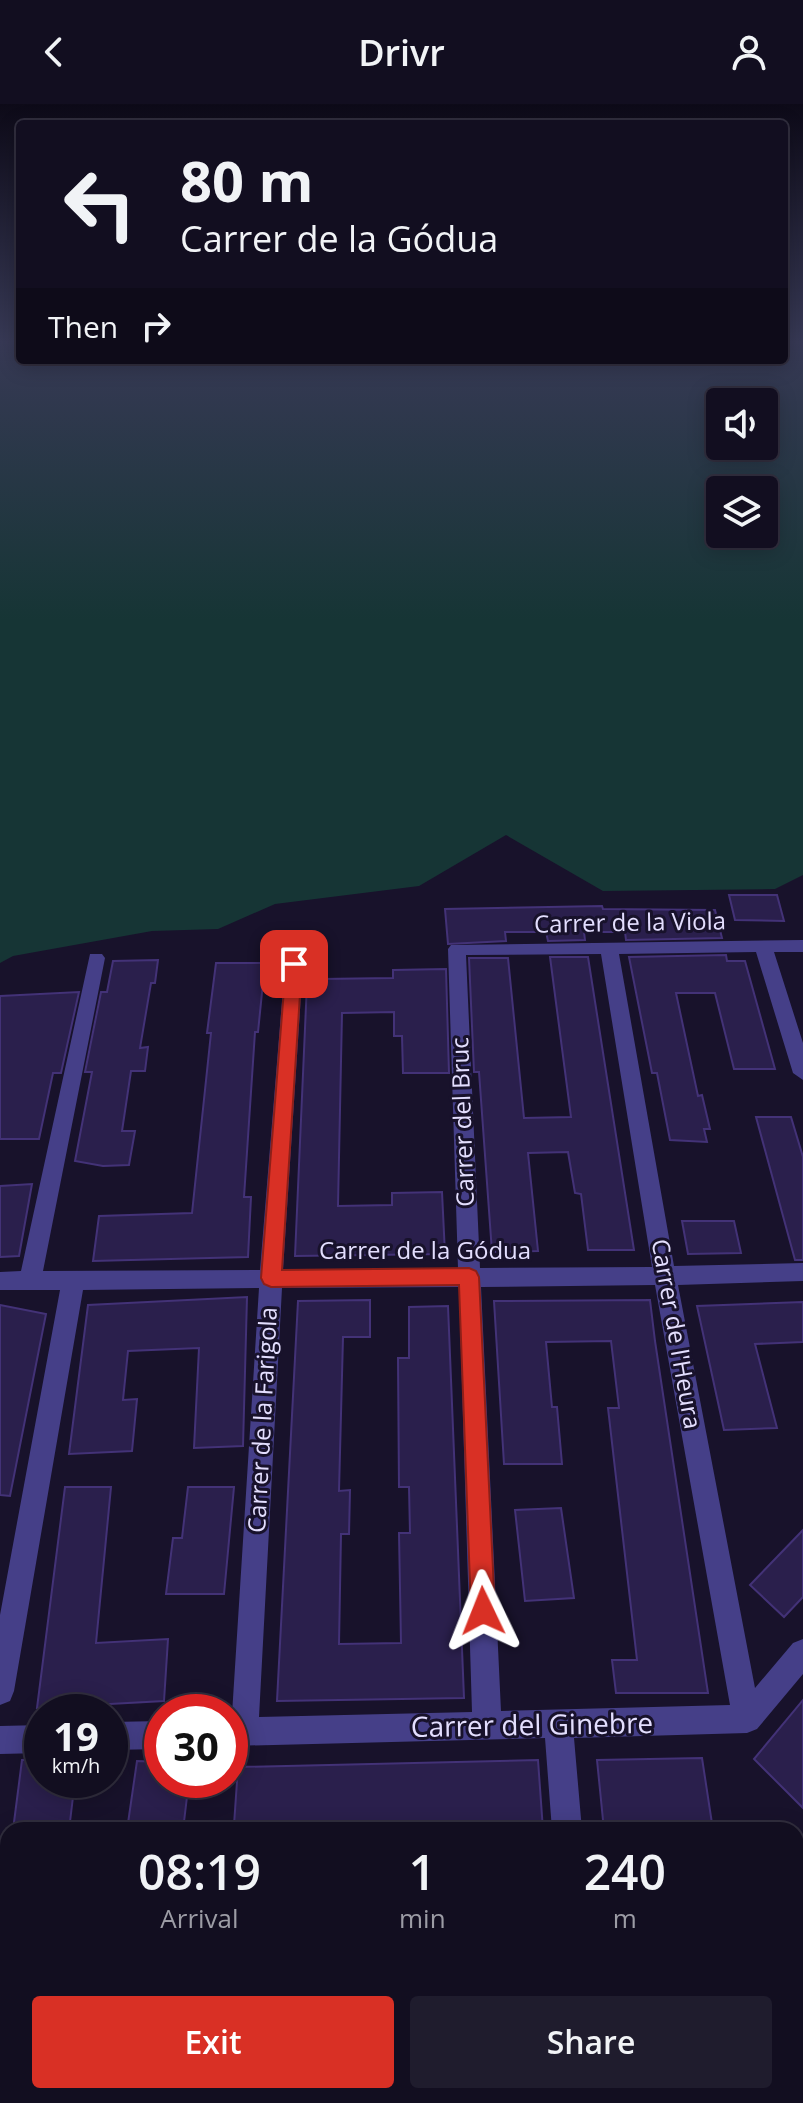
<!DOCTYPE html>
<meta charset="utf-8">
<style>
body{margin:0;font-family:"Open Sans",sans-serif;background:#1f1c2d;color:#f1f3f6;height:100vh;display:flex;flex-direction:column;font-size:30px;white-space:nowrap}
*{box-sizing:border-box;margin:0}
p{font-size:26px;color:#9c9ca5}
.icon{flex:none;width:44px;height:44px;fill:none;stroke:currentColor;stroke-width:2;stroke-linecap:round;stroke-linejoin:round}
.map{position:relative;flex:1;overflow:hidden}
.drawer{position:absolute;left:0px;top:1718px;width:804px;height:282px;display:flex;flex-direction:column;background:#120e20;border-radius:24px 24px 0 0;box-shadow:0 4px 20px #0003,0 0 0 2px #312e3e}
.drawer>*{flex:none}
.banner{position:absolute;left:16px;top:16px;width:772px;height:244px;border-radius:8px;box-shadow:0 4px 20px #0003,0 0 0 2px #312e3e;background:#120e20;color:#f1f3f6;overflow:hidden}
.tools{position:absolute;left:706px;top:284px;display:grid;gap:16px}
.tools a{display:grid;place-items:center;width:72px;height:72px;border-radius:8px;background:#120e20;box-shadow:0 4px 20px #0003,0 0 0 2px #312e3e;font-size:40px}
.speed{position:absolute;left:24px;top:1590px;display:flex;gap:16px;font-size:40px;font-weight:700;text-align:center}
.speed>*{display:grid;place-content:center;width:104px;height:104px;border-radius:50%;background:#120e20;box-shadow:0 4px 20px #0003,0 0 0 2px #312e3e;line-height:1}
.speed small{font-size:20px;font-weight:400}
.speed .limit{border:12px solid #d22;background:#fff;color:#111}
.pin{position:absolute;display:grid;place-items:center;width:68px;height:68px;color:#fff;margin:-34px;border-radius:16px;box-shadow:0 4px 12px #0006}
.me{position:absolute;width:88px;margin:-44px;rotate:358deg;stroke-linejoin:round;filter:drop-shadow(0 0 6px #0008)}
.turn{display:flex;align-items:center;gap:28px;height:168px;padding:0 32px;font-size:36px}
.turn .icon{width:104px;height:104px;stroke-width:2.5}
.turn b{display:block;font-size:56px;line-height:68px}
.then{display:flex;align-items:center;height:76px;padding:0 32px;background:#0003;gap:16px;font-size:30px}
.eta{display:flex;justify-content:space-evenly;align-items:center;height:136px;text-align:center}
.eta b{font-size:48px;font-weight:600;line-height:56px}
.primary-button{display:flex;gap:16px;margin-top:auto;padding:16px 32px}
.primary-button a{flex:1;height:92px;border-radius:8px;background:#d93025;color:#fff;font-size:32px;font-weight:600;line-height:92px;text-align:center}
.primary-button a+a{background:#1f1c2d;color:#f1f3f6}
header{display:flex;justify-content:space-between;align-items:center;height:104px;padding:0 32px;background:#120e20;font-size:36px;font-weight:600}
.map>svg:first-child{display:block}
.green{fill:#163535;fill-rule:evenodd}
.building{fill:#2a1f4c;stroke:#433277;stroke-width:2}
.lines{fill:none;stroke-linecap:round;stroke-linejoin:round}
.minor{fill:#453f88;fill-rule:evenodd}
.route{fill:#d93025;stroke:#8d1f18;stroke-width:2}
.labels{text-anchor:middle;stroke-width:6;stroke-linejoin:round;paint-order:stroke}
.street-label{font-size:24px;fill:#e3defe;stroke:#18122b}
.near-street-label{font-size:28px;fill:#e3defe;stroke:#18122b}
</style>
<header><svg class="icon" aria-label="back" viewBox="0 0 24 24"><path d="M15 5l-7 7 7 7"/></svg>Drivr<svg class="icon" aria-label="person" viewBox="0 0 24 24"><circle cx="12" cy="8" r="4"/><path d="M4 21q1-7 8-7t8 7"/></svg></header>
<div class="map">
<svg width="803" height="1999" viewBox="0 0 803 1999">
<rect width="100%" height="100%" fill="#18122b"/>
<!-- green -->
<path class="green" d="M 0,236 L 20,236 L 20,256 L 784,256 L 784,236 L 803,236 L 803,771 L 775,785 L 603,787 L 506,731 L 419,782 L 275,800 L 218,825 L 152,827 L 13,852 L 0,859 ZM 764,298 L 764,342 L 720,342 L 720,298 ZM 764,386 L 764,430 L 720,430 L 720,386 Z"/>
<!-- building -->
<g class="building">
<polygon points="729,791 777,791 784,817 735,816"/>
<polygon points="602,802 603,805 715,806 722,834 626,836 625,828 584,828 585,836 548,837 546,828 505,828 506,837 448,840 445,805"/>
<polygon points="726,851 727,857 745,857 775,965 734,965 715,889 676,889 698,992 702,991 710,1025 704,1025 707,1038 670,1036 657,969 652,969 629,853"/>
<polygon points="550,853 588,853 634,1146 588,1146 581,1090 575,1089 568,1048 528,1049 538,1147 492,1148 479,968 474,968 469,854 508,854 524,1014 571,1013"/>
<polygon points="158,856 155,879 151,879 140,944 148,943 145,967 131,967 122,1027 135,1027 129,1061 103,1062 75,1057 92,968 85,968 101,888 107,888 113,857"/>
<polygon points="216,859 265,859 258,928 255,928 244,1093 251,1093 248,1153 93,1157 99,1112 192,1109 211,929 207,929"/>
<polygon points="446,865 449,969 403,969 402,932 394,932 394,908 342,909 338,1102 392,1101 392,1089 442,1088 445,1150 295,1152 307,879 321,879 321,875 393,874 393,866"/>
<polygon points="79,888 61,969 53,969 39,1035 0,1035 0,892"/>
<polygon points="756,1013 791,1013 803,1053 803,1156 795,1156"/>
<polygon points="32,1080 19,1152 0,1153 0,1082"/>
<polygon points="682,1117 734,1117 741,1149 688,1150"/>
<polygon points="247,1193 243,1342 194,1344 199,1244 128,1247 123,1296 137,1295 132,1347 69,1350 88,1201"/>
<polygon points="370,1196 370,1233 343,1233 339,1387 350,1386 349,1430 341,1430 339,1540 401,1539 399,1429 410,1429 409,1383 399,1383 398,1254 409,1254 409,1203 448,1202 464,1594 277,1597 298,1197"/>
<polygon points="650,1196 655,1237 708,1589 616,1589 612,1556 637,1556 608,1304 619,1304 611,1237 546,1238 552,1303 557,1303 562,1360 504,1360 494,1197"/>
<polygon points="803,1198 803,1238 755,1240 777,1324 724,1326 697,1202"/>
<polygon points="0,1201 46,1210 10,1392 0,1391"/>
<polygon points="65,1383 111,1383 96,1539 168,1535 164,1597 37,1604"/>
<polygon points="188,1383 234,1383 224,1490 166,1490 173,1434 182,1434"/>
<polygon points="561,1404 574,1494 525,1497 515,1406"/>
<polygon points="803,1426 803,1493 784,1513 750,1481"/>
<polygon points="803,1596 803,1704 754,1655"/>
<polygon points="702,1654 713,1726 604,1726 597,1656"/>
<polygon points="42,1655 42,1676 75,1676 69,1726 13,1726 22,1656"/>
<polygon points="538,1656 543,1726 408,1726 408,1718 234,1721 238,1663"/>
<polygon points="137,1657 162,1658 162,1676 189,1676 183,1726 127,1726"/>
</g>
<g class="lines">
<!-- minor -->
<g class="minor">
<path d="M 803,836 L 803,848 L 774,848 L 803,939 L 803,976 L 793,969 L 756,848 L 619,850 L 674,1162 L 803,1159 L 803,1177 L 678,1181 L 755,1584 L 793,1539 L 803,1535 L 803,1570 L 757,1625 L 747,1629 L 574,1634 L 582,1726 L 552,1726 L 545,1634 L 230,1642 L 259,1184 L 83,1186 L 14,1587 L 10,1597 L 0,1601 L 0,1511 L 60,1186 L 0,1186 L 0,1168 L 21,1167 L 90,850 L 102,850 L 105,854 L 43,1167 L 260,1166 L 285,860 L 294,854 L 303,860 L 283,1166 L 458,1164 L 448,845 L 451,841 ZM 601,850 L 652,1163 L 480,1164 L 466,851 ZM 655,1181 L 730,1601 L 501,1607 L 481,1183 ZM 459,1183 L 472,1608 L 259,1613 L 282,1184 Z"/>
<polygon points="162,1617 162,1645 110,1646 110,1618"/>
<polygon points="42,1621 42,1649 0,1650 0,1622"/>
<rect x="0" y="1932" width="8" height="34"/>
</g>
</g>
<!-- sky -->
<linearGradient id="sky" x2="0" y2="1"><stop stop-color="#0d0a18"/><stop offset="0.46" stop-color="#373955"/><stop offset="1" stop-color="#373955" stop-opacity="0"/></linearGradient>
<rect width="803" height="516" fill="url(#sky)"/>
<!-- route -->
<polygon class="route" points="294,854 302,860 282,1166 469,1164 476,1167 479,1173 495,1507 492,1516 483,1520 474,1516 471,1507 459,1181 271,1183 264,1180 261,1174 286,860"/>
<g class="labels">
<!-- street labels -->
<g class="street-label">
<text transform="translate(630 819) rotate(-1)" y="8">Carrer de la Viola</text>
<text transform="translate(463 1018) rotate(-92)" y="8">Carrer del Bruc</text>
<text x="425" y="1155">Carrer de la Gódua</text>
<text transform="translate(676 1230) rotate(80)" y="8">Carrer de l'Heura</text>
<text transform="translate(263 1316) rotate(-87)" y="8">Carrer de la Farigola</text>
</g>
<!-- near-street labels -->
<g class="near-street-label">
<text transform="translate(532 1621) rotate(-1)" y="10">Carrer del Ginebre</text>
</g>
</g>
</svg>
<div class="tools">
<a><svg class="icon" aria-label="sound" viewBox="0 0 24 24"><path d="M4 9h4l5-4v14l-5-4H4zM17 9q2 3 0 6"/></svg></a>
<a><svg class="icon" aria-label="layers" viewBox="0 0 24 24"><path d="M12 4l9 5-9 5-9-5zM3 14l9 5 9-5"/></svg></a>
</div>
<div class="speed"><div>19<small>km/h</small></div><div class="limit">30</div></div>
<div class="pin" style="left:294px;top:860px;background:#d93025"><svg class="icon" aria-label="arrive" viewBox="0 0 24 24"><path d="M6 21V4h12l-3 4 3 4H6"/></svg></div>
<svg class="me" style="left:483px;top:1507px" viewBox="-20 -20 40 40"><path d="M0-17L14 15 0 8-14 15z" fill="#d93025" stroke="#fff" stroke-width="4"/></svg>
<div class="banner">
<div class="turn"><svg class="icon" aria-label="left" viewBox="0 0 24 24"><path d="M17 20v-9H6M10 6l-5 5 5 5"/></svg><div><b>80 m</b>Carrer de la Gódua</div></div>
<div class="then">Then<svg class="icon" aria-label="right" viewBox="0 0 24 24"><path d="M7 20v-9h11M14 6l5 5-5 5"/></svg></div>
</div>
<section class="drawer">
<div class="eta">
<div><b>08:19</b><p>Arrival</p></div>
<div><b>1</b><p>min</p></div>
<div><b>240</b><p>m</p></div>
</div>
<div class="primary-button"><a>Exit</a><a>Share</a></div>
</section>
</div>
